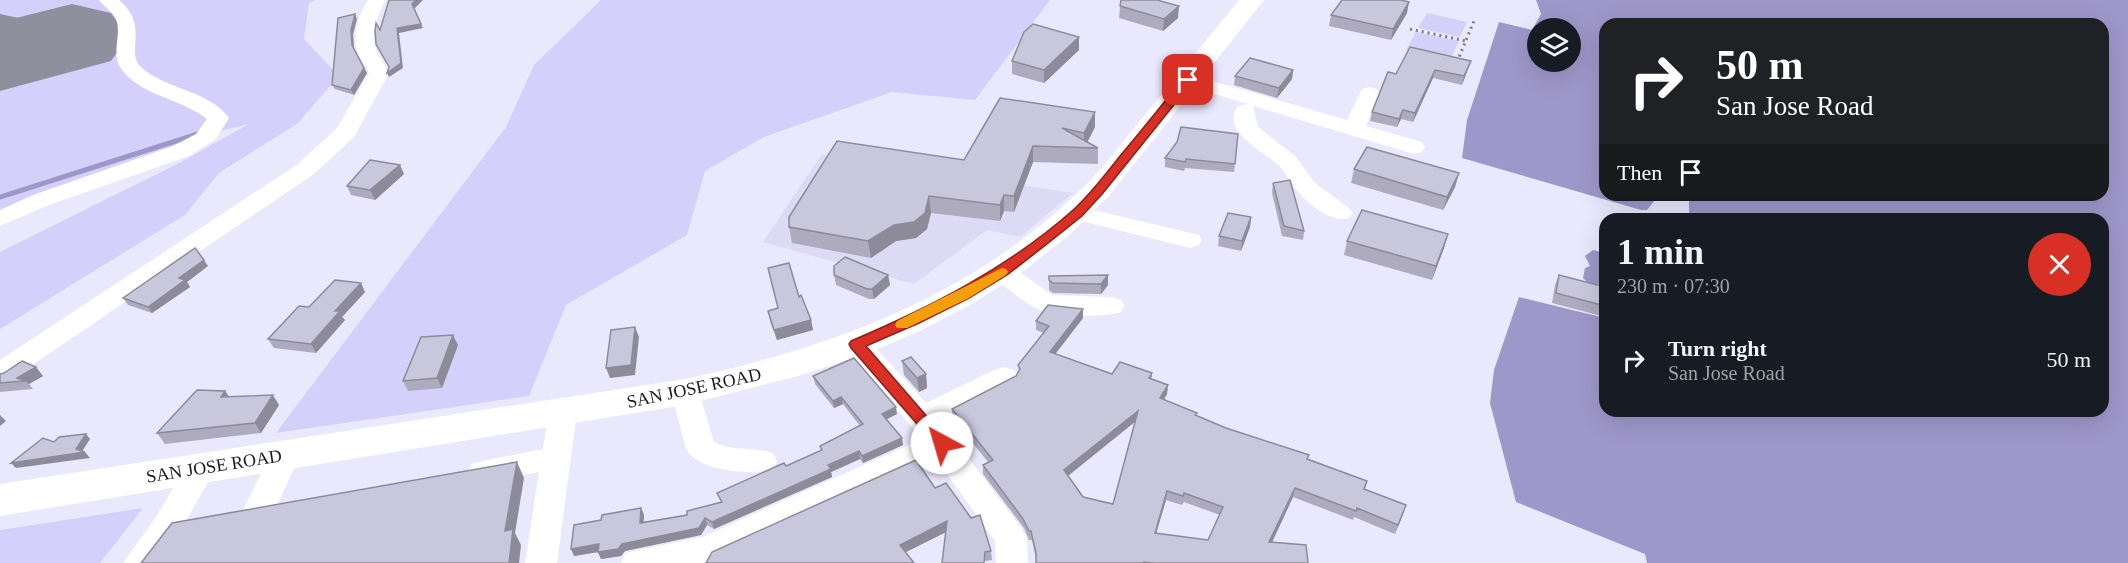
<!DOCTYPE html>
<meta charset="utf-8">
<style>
body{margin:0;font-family:Georgia,serif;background:#242831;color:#f1f3f6;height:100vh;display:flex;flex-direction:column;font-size:22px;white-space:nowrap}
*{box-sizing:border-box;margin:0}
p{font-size:20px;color:#9ea1a6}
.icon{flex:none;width:33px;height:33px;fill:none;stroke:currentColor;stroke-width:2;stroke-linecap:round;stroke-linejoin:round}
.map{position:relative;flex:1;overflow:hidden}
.sheet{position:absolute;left:1599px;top:213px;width:510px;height:204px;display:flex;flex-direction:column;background:#171b24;border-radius:18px;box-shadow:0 6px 24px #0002}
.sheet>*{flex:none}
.banner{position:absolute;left:1599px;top:18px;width:510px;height:183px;border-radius:18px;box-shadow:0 6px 24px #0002;background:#202124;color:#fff;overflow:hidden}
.fabs{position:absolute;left:1527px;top:18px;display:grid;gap:12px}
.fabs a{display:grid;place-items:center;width:54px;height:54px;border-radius:50%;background:#171b24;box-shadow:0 6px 24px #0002;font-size:30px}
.pin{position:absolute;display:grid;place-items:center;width:51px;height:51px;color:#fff;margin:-26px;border-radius:12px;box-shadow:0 3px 9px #0006}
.me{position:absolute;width:66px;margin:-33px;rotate:321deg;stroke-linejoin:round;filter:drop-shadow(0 0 4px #0008)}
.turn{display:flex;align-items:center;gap:21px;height:126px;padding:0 18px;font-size:27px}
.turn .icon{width:78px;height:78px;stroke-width:2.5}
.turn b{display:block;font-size:42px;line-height:51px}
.then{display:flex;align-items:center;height:57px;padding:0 18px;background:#0003;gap:12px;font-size:22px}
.round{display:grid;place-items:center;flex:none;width:63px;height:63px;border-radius:32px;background:#242831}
.summary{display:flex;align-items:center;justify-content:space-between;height:102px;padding:0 18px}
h1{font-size:36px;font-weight:800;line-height:45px}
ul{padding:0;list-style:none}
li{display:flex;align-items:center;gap:18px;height:90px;padding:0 18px}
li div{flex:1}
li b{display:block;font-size:22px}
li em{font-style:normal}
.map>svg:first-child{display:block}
.built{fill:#dddaf6}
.green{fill:#d5d0fb}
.water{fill:#9e97c9;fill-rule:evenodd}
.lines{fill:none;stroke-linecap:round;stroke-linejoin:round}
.stream{stroke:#9e97c9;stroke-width:5}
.taxiway{fill:#908f9e;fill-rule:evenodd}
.runway{fill:#908f9e;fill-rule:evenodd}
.path{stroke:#7d7c89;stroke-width:3;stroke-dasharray:2 4;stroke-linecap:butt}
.minor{fill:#fff;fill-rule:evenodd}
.major{fill:#fff;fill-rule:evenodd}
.wall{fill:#adabbd;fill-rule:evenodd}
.shaded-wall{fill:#8d8b9a}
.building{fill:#c9c7dc;stroke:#8d8b9a;stroke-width:1.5;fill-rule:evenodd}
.route{fill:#d93025;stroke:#8d1f18;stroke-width:1.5}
.slow{fill:#f59e0b}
.labels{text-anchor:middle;stroke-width:5;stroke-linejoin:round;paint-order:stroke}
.street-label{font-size:18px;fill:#1a1920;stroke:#fff}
</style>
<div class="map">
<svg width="2128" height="563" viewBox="0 0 2128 563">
<rect width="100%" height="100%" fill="#eae8fd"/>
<!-- built -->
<polygon class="built" points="822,154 1073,193 1020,237 987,230 914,284 763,242"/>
<!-- green -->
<g class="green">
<polygon points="0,0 316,0 309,3 304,39 339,76 297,124 219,173 185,215 0,329 0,252 181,162 249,124 203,135 0,213 0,82 85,57 63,17 0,34"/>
<polygon points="601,0 1050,0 975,100 892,92 764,137 705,171 687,235 566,305 529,396 276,433 506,127 534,65"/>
<polygon points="1427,13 1467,22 1460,37 1418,28"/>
<polygon points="1416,32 1459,41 1450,60 1406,50"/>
<polygon points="143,508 100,563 0,563 0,530"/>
</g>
<!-- water -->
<g class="water">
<path d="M 1536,0 L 2128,0 L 2128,563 L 1647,563 L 1645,554 L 1516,502 L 1490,403 L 1494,370 L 1519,297 L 1605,318 L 1605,411 L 2103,411 L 2103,219 L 1689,219 L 1689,195 L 2103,195 L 2103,24 L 1605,24 L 1605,195 L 1659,195 L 1647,210 L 1641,210 L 1462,158 L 1467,120 L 1499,22 L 1532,30 L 1541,14 ZM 1538,28 L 1570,28 L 1570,62 L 1538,62 Z"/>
<polygon points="1593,250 1605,253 1605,287 1588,283 1583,278 1585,268 1590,266 1585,256"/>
</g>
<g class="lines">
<!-- stream -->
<polyline class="stream" points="0,197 201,133"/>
<!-- taxiway -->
<path class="taxiway" d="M 0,14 L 42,23 C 47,29 57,37 54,47 C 51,63 14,78 0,82 L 0,48 L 10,42 L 0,40 Z"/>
<!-- runway -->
<polygon class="runway" points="72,4 111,13 128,37 111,61 0,91 0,22"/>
<!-- path -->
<g class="path">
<polyline points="1410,29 1466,41"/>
<polyline points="1457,62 1474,21"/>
</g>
<!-- minor -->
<g class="minor">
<path d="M 99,0 L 119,0 C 150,26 125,51 141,67 C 166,90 209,90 229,118 L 216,139 L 189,156 L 49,205 L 0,226 L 0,210 L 33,195 L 173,146 L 196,134 L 207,119 C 181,98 139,96 120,67 C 111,51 123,32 115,17 C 111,10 103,6 99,0 Z"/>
<path d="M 368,0 L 386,0 C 377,15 369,40 379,56 C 382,62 387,67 389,73 L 354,137 L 314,174 L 10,380 L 0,383 L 0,360 L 298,164 L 337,128 L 369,73 C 367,67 362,62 359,56 C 351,39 358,15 368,0 Z"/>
<path d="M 1188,74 L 1347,120 L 1362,89 L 1369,87 L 1376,89 L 1379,93 L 1366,126 L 1422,142 L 1425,147 L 1422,152 L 1414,154 L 1253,106 L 1258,127 L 1296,157 L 1315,183 L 1349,208 L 1353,213 L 1349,218 C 1332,223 1309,205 1298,192 C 1291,183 1286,173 1278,165 C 1265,153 1240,141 1234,123 C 1233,118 1234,110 1238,106 L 1248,104 L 1181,84 L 1178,80 L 1181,76 Z"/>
<polygon points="1077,206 1199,235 1202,240 1199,245 1190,248 1069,218 1065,213 1069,208"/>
<path d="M 1002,264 L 1011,266 L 1052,295 L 1112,297 L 1121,300 L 1125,306 L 1121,312 C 1102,318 1054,317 1036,308 C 1021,301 1007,287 993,278 L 989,272 L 993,266 Z"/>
<polygon points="856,335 866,337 926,403 994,370 1004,367 1014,370 1018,377 1014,384 941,421 1022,529 1027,538 1028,563 996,563 995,541 936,459 707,563 621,563 625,553 702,537 922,439 846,351 842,344 846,337"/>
<path d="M 685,382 L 695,385 L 699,392 L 714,442 C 731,451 754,447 773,453 L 777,461 L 773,469 C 750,476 698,471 686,449 L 671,392 L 675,385 Z"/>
<polygon points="563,401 573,404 577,412 557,563 525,563 539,472 483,483 472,479 468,471 472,463 543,449 549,412 553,404"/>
<polygon points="285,444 296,447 300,455 275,510 270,519 259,523 248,519 243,510 270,455 274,447"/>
<polygon points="201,456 212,460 216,468 178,535 158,563 123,563 156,517 190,460"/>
</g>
<!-- major -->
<path class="major" d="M 1239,0 L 1264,0 L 1109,196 L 1067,237 L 1021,273 L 972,304 L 920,331 L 866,354 L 798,376 L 685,405 L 0,516 L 0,484 L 685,379 C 837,346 972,296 1085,186 C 1104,167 1121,144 1138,123 C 1172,82 1206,41 1239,0 Z"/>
</g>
<!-- wall -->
<g class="wall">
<polygon points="1120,6 1178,18 1163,31 1119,18"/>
<polygon points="1407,13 1391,40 1329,26 1331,15"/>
<polygon points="357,19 353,34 354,49 367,73 354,95 335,89 332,85"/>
<polygon points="1079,50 1044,83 1012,74 1012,61"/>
<polygon points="1471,61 1462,85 1433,78 1413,122 1401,119 1397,127 1370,121 1372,112 1396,74"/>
<polygon points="1293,70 1292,79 1277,98 1234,85 1235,76"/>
<polygon points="1000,98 1095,127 1087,142 1098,148 1098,164 1033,162 1014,212 1004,211 1000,221 931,213 927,229 916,238 896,241 871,258 792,243 789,227 964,160"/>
<polygon points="1238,134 1234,172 1185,168 1184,171 1165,167 1165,158"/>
<polygon points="1354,169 1459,173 1455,187 1443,210 1351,183"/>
<polygon points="404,174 375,200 351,195 347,186"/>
<polygon points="1273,183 1304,231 1303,240 1282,236 1272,193"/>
<polygon points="1251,217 1250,227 1241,251 1218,246 1219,236"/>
<polygon points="1448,234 1444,248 1432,280 1344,255 1347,241"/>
<polygon points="208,266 187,282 190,287 152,313 128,305 123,298"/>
<polygon points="834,275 888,275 890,285 874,299 869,299 836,285"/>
<polygon points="1559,275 1605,287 1605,317 1552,303 1555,285"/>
<polygon points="1049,276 1108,285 1101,294 1053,293 1049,290"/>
<polygon points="365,292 342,317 345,320 316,353 274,348 268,339 309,307"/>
<polygon points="799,297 811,320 813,330 777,340 770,321 768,311 778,308"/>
<path d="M 1083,318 L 1055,354 L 1112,374 L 1152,373 L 1152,379 L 1168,385 L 1167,394 L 1164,400 L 1196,416 L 1226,428 L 1367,481 L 1365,489 L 1403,514 L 1395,534 L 1354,517 L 1353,520 L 1293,497 L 1272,542 L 1308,563 L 1036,563 L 1036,559 L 1032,540 L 1029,540 L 1024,528 L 983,474 L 983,465 L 988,462 L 953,418 L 952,409 L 1016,376 L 1019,371 L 1018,365 L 1044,333 L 1036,330 L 1036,321 ZM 1135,422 L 1113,504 L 1083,497 L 1068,476 ZM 1166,500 L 1182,505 L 1184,502 L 1220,515 L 1208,540 L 1156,533 Z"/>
<polygon points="458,345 442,388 408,391 403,381"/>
<polygon points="902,361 926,374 927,388 919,392 904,375"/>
<polygon points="0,374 43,376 29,384 33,389 0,392"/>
<polygon points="813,376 897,414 887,419 903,445 863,463 860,459 831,472 832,477 714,529 707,525 701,535 625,551 621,556 601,559 598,552 574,556 601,520 641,508 644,515 643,522 687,515 721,502 717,493 786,466 821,450 820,446 860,426 843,404 834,408 815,384"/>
<polygon points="225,391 229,397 279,405 261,433 165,444 157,433"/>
<polygon points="935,488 991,551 992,560 985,561 946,532 906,552 706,563"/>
</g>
<!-- shaded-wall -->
<g class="shaded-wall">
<polygon points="416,0 423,0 414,9 412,4"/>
<polygon points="1409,2 1407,13 1391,40 1393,29"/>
<polygon points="1179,6 1178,18 1163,31 1164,19"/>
<polygon points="355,14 357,19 353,34 354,50 352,45 351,30"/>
<polygon points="421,24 423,28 399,33 403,68 389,77 387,73 401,63 397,28"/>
<polygon points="1079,37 1079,50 1044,83 1044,70"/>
<polygon points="1471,61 1462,85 1464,76"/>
<polygon points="364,68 367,73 354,95 351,90"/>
<polygon points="1293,70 1292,79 1277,98 1279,88"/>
<polygon points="1435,70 1433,78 1413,122 1415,113"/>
<polygon points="1403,110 1401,119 1397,127 1399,119"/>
<polygon points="1095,112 1095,127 1084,149 1084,133"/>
<polygon points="1033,146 1033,162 1014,212 1014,196"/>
<polygon points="400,165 404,174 375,200 370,190"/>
<polygon points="1459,173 1455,187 1443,210 1447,197"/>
<polygon points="1004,195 1004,211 1000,221 1000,205"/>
<polygon points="929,196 931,213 927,229 916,238 896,241 871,258 868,241"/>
<polygon points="1251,217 1250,227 1241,251 1242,241"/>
<polygon points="1448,234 1444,248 1432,280 1436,266"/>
<polygon points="204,260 208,266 187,282 190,287 152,313 148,307 179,278"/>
<polygon points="888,275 890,285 874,299 872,289"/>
<polygon points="1108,275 1108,285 1101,294 1101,284"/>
<polygon points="361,283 365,292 342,317 345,320 316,353 311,344 335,311"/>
<polygon points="1083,309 1083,318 1050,361 1050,352"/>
<polygon points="811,320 813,330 777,340 774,330"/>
<polygon points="635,327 639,337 635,375 610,378 606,368"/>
<polygon points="453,335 458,345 442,388 437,378"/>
<polygon points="36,367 43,376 29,384 25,381 17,378"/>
<polygon points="926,374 927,388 919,392 917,378"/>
<polygon points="1168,385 1167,394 1159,407 1160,398"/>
<polygon points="225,391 232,401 221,397"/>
<polygon points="273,395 279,405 261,433 255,423"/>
<polygon points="841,397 843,404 834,408 833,401"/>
<polygon points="896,407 897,414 883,421 882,414"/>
<polygon points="1138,411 1137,420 1064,479 1064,470"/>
<polygon points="0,415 6,421 0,426"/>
<polygon points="86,434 90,439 81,453 85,452 90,458 16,468 11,463 76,449"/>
<polygon points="902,438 903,445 863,463 862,456"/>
<polygon points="859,451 860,459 831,472 832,477 714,529 712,522"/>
<polygon points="517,462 524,478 515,533 521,545 519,563 509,563 505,531"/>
<polygon points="1295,488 1293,497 1268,551 1269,542"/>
<polygon points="1167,491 1166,500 1154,541 1155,533"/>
<polygon points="1406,505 1403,514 1395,534 1398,525"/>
<polygon points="641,508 644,515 643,530 640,523"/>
<polygon points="705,518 707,525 701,535 625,551 621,556 601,559 598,552 622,544"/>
<polygon points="947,521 948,531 902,554 900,545"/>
<polygon points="599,544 598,552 574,556 571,549"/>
</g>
<!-- building -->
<g class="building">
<polygon points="389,0 416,0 412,4 421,24 397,28 401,63 387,73 389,67 376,44 375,31 376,23 380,30"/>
<polygon points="1121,0 1157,0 1179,6 1164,19 1120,6"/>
<polygon points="1342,0 1401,0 1409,2 1393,29 1331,15"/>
<polygon points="355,14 351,30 352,45 364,68 351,90 332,85 338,18"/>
<polygon points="1033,24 1079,37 1044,70 1012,61 1024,32"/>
<polygon points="1410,47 1471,61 1464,76 1435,70 1415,113 1403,110 1399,119 1372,112 1388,72 1396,74"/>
<polygon points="1250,58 1293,70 1279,88 1235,76"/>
<polygon points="1000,98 1095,112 1084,133 1062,128 1098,148 1033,146 1014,196 1004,195 1000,205 929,196 925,213 914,222 894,225 868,241 789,227 789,217 837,141 964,160"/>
<polygon points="1181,127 1238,134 1235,164 1186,159 1185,162 1165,158 1177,142"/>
<polygon points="1367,147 1459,173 1447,197 1354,169"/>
<polygon points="370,160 400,165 370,190 347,186"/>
<polygon points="1290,180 1304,231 1284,226 1273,183"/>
<polygon points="1362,210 1448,234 1436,266 1347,241"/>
<polygon points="1228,213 1251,217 1242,241 1219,236"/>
<polygon points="195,248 204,260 179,278 185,280 148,307 123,298"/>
<polygon points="845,257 888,275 872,289 867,289 834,275 834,266"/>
<polygon points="789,263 799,297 801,295 811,320 774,330 768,311 778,308 768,268"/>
<polygon points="1108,275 1101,284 1053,283 1049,280 1049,276"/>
<polygon points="1559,275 1605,287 1605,306 1556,293"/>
<polygon points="335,280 361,283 335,311 340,311 311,344 268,339 299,306 309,307"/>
<path d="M 1048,305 L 1083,309 L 1050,352 L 1112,374 L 1120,362 L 1152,373 L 1149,378 L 1168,385 L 1160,398 L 1197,413 L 1195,415 L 1226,428 L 1309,455 L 1307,459 L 1367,481 L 1364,489 L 1406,505 L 1398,525 L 1357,508 L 1356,511 L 1295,488 L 1269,542 L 1306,545 L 1308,563 L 1153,563 L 1144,562 L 1144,563 L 1036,563 L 1036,553 L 1031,531 L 1029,531 L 1023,519 L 983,465 L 993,460 L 952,409 L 1016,376 L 1020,369 L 1018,365 L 1049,326 L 1036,321 ZM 1138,411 L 1113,504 L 1083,497 L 1064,470 ZM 1167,491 L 1183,496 L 1184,493 L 1223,507 L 1208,540 L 1155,533 Z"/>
<polygon points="635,327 631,365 606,368 611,330"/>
<polygon points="453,335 437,378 403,381 421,337"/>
<polygon points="911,357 926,374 917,378 902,361"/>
<polygon points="854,358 896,407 882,414 902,438 862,456 859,451 828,465 831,469 712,522 705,518 699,528 622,544 618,549 598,552 599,544 571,549 574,525 601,520 602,515 641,508 640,523 687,515 687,511 722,502 717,493 784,463 786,466 822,450 820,446 863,424 841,397 833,401 813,376"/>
<polygon points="22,361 36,367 17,378 25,381 0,383 0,374 4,373"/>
<polygon points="197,390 225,391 221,397 273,395 255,423 157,433"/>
<polygon points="86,434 76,449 85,452 11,463 43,438 54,442 59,437"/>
<polygon points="916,460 935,488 946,483 971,518 980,515 991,551 985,552 984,563 942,563 947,521 900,545 914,563 706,563 712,552"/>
<polygon points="517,462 505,531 513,529 509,563 141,563 172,523"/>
</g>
<!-- route -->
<path class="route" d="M 1184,77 L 1192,77 L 1194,80 L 1103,193 L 1082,216 L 1047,244 L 1007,275 L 969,298 L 919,323 L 866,346 L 950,443 L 948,447 L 937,447 L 851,348 L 849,344 L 851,341 C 931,307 1006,269 1072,211 C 1090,195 1105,175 1120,156 C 1142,130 1163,104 1184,77 Z"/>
<!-- slow -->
<polygon class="slow" points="1002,268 1006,269 1008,272 1006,275 969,298 907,328 897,328 895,325 897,321"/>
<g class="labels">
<!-- street labels -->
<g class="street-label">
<text transform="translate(694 388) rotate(-12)" y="6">SAN JOSE ROAD</text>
<text transform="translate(214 466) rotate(-9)" y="6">SAN JOSE ROAD</text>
</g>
</g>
</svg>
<div class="fabs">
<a><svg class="icon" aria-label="layers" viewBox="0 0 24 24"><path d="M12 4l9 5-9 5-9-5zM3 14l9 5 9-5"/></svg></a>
</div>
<div class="pin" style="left:1188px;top:80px;background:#d93025"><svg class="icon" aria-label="arrive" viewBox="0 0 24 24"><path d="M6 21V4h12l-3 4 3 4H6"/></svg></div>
<svg class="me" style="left:942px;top:443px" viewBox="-20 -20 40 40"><circle r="19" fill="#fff"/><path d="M0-13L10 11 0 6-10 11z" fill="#d93025"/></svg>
<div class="banner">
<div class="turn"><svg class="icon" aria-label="right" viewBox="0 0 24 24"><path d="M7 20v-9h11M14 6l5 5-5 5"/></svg><div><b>50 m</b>San Jose Road</div></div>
<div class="then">Then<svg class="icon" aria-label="arrive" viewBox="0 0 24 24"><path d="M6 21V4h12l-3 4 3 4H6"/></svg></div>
</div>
<section class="sheet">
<div class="summary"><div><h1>1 min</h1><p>230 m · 07:30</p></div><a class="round" style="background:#d93025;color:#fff"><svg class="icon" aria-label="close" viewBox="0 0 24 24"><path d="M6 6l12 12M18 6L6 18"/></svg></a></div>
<ul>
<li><svg class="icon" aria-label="right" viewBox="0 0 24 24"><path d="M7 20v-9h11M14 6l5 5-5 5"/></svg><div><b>Turn right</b><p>San Jose Road</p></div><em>50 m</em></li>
</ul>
</section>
</div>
